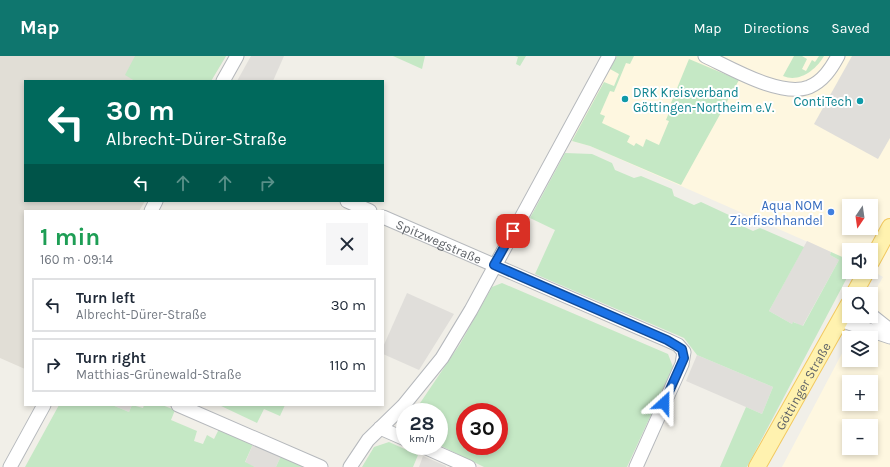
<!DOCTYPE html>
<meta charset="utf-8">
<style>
body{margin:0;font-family:Karla,sans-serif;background:#f6f6f7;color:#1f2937;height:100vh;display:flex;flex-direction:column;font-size:15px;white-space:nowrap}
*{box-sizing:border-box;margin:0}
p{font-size:13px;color:#747a83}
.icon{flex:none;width:22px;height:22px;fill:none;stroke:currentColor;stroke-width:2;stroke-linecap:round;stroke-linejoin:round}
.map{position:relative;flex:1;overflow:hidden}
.side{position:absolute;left:24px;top:154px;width:360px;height:196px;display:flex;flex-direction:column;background:#fff;border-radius:0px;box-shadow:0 2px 6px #0003}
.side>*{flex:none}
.top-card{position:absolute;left:24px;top:24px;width:360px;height:122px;border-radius:0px;box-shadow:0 2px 6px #0003;background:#00695c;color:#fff;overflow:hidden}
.needle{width:26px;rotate:193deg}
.tools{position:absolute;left:842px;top:143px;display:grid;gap:8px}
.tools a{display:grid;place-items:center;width:36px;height:36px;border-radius:0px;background:#fff;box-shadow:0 2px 6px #0003;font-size:20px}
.speed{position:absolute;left:396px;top:347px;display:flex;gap:8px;font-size:20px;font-weight:700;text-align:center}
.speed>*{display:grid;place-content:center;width:52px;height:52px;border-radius:50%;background:#fff;box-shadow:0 2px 6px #0003;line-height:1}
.speed small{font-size:10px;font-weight:400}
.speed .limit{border:6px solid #d22;background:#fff;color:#111}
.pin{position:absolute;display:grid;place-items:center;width:34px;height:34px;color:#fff;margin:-17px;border-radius:8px;box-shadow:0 2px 6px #0006}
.me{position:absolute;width:44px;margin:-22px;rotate:24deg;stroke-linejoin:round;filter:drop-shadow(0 0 3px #0008)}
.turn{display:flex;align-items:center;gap:14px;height:84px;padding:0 16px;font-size:18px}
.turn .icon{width:52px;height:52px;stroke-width:2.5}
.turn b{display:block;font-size:28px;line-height:34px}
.lanes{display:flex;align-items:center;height:38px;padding:0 16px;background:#0003;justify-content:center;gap:20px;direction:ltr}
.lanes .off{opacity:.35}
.round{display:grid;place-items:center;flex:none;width:42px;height:42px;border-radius:0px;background:#f6f6f7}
.headline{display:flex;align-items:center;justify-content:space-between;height:68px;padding:0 16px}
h1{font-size:24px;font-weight:700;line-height:30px;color:#1e9e55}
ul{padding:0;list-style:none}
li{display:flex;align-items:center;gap:12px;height:54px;margin:0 8px 6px;padding:0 8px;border:2px solid #e0e1e3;border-radius:0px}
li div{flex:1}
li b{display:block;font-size:15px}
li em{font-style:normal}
header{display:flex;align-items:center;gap:24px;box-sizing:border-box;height:56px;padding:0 20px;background:#0f766e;color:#fff}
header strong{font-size:19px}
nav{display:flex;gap:22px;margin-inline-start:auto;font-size:14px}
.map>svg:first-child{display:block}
.commercial{fill:#fef7e0;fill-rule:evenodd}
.industrial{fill:#e0deda}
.education{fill:#e1ded6}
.green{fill:#c5e8c5;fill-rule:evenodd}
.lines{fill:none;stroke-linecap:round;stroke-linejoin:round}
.minor-casing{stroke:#b5b8bc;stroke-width:15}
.major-casing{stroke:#f2c960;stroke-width:18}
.minor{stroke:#fff;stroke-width:13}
.major{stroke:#fff2af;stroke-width:16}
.route-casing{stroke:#114b97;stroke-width:10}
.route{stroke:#1a73e8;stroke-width:7}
.culture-dot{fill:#0f9aa8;stroke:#fff;stroke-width:1.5}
.shop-dot{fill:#3f7fe0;stroke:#fff;stroke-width:1.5}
.labels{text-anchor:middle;stroke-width:4;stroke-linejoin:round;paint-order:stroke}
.culture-label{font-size:13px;fill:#0d838f;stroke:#fff;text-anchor:start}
.shop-label{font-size:13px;fill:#366cbe;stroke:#fff;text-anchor:end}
.street-label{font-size:13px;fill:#5f6368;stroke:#fff}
</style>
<header>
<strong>Map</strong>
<nav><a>Map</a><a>Directions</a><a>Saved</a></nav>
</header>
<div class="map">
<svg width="890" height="411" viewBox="0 0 890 411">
<rect width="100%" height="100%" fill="#f1efe8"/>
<!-- commercial -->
<path class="commercial" d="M 612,0 L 890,0 L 890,411 L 782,411 L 849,284 L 849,304 L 871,304 L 871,282 L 850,282 L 862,260 L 871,260 L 871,242 L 883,221 L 871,214 L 871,194 L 849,194 L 849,204 L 590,90 L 572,85 L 569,77 ZM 849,150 L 871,150 L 871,172 L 849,172 ZM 849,326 L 871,326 L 871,348 L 849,348 ZM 849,370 L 871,370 L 871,392 L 849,392 Z"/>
<!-- industrial -->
<g class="industrial">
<polygon points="251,0 284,0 273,25 237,25"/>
<polygon points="852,0 890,0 890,82 878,103 814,68"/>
<polygon points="807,185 831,196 830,199 839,204 802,271 794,266 792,268 769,255"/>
<polygon points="407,237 454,258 419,314 383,298 383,291"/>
<polygon points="697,299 773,331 762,358 686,325"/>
<polygon points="112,349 132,349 129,356"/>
<polygon points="253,388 281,400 276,411 255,411 245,407"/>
<polygon points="423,400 446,410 446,411 419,411"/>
</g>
<!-- education -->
<polygon class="education" points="0,0 226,0 211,25 25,25 25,145 145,145 139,155 25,155 25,313 0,302"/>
<!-- green -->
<g class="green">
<polygon points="135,0 226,0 211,25 135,25 125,19"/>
<polygon points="393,0 425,0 422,13"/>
<polygon points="515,0 526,0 520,10 516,8 518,1"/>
<polygon points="617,0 634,0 630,8 626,7 614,36 610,35 600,58 605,60 602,67 630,80 627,86 634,90 636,87 643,91 646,83 659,89 669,65 666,64 672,49 671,47 689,3 739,24 681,129 590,90 572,85 604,26 614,30 619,18 610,13"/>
<path d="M 794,0 L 802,0 L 807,3 L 802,13 L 806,15 L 812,4 L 815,6 L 819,0 L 824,0 C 816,14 799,27 783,20 Z"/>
<polygon points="565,97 592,98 612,107 615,114 634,122 641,120 672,133 674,140 694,149 701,146 729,159 732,165 753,175 760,172 804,191 769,255 792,268 793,266 803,270 839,204 830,199 831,196 849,204 850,216 747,411 720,411 746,351 762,358 773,331 697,299 684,282 535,218 555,174 530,162"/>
<path d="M 502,227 L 668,298 L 673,311 L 627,411 L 484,411 L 439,389 L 439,356 L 414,356 L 460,288 L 492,231 ZM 465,356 L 499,356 L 499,390 L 465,390 Z"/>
<polygon points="59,349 112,349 129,356 132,349 143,352 144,349 162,349 175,354 171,364 197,375 194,385 203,388 207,379 214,383 219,373 253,388 245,406 255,411 25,411"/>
<polygon points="219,349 285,349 280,360 264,353 257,367"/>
<polygon points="389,386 418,399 413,411 362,411 374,391"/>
<polygon points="281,400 305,411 276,411"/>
</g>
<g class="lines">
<!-- minor casing -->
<g class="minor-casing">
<g id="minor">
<path d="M 705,0 C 731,12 781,42 809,31 C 823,25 831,13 838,0"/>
<polyline points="223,25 237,0"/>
<polyline points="347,145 370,155"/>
<polyline points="151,155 156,145"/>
<path id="s1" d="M 383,161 L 667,284 L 678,289 L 684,296 L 682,308 L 636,411"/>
<polyline points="871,259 890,274"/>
<polyline points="840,264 890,281"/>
<polyline points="178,349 321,411"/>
<polyline points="380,372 405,383"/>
<polyline points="422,390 469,411"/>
<polyline points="10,411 44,349"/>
<polyline points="350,411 368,384 403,350 442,302 471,254 609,0"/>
</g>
</g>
<!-- major casing -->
<g class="major-casing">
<g id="major">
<polyline points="871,206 890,171"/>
<polyline points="854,238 866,216"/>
<path id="s2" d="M 757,411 L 849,248"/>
</g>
</g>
<!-- minor -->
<use href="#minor" class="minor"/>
<!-- major -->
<use href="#major" class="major"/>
</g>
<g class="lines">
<!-- route casing -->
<g class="route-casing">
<polyline id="route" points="513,175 494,209 667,284 682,293 684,302 664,347"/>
</g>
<!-- route -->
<use href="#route" class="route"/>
</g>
<!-- markers -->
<g class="culture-dot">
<circle cx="625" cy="43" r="4"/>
<circle cx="860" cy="45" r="4"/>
</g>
<circle class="shop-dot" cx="831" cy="156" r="4"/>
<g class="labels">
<!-- culture labels -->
<g class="culture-label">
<text x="633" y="41">DRK Kreisverband<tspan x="633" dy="15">Göttingen-Northeim e.V.</tspan></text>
<text x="852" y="50" text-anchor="end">ContiTech</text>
</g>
<!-- shop labels -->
<g class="shop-label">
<text x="823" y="154">Aqua NOM<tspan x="823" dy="15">Zierfischhandel</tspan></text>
</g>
<!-- street labels -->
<g class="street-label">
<text dy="5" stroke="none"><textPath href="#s1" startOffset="61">Spitzwegstraße</textPath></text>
<text dy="5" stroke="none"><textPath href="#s2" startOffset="93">Göttinger Straße</textPath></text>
</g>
</g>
</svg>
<div class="tools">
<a><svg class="needle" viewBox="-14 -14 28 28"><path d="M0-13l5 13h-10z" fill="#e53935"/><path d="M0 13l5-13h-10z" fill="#747a83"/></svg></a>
<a><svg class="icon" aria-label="sound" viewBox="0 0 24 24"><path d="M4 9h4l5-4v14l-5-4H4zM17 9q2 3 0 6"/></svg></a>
<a><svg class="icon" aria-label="search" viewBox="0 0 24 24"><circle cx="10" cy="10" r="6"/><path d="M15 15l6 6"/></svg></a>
<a><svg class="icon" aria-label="layers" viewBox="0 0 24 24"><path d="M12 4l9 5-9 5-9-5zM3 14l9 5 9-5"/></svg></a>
<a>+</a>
<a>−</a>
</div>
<div class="speed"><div>28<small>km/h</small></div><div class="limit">30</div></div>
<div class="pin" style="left:513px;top:175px;background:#d93025"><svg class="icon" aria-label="arrive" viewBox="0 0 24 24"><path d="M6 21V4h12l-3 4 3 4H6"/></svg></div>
<svg class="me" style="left:664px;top:347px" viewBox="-20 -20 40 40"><path d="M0-17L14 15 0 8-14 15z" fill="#1a73e8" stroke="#fff" stroke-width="4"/></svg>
<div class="top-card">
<div class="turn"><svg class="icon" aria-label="left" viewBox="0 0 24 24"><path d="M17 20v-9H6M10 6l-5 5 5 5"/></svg><div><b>30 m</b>Albrecht-Dürer-Straße</div></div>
<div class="lanes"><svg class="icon" aria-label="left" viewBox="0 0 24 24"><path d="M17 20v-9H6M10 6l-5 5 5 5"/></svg><svg class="icon off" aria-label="ahead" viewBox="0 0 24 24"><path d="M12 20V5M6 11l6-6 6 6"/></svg><svg class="icon off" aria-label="ahead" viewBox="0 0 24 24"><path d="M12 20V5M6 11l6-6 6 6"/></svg><svg class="icon off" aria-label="right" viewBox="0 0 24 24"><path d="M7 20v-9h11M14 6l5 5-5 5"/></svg></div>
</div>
<section class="side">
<div class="headline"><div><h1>1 min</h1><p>160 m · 09:14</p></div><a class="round"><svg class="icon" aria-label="close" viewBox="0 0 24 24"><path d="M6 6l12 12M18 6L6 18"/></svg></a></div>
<ul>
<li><svg class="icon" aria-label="left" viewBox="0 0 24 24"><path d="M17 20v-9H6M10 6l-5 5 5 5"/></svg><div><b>Turn left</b><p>Albrecht-Dürer-Straße</p></div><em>30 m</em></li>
<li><svg class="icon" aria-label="right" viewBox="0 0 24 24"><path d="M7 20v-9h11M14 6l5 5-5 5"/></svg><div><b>Turn right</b><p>Matthias-Grünewald-Straße</p></div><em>110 m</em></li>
</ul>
</section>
</div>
